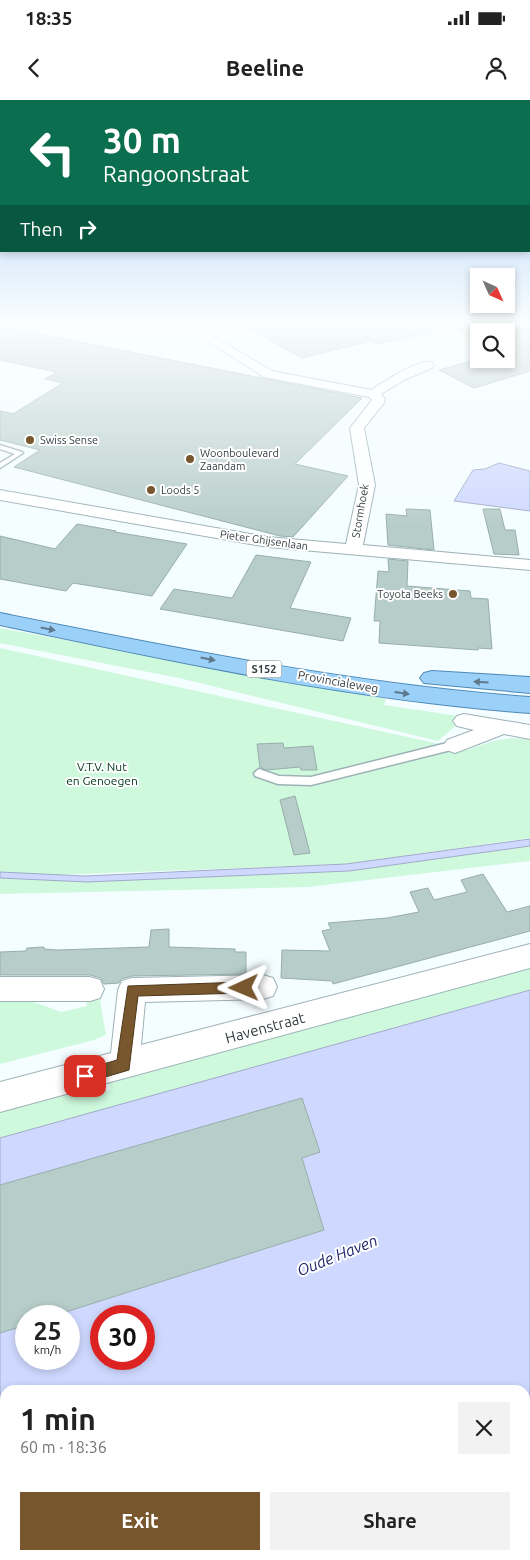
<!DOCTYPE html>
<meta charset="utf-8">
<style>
body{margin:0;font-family:Ubuntu,sans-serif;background:#f2f2f2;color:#222;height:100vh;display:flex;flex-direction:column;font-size:19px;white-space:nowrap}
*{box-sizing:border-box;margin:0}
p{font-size:16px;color:#767676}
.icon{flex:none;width:28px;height:28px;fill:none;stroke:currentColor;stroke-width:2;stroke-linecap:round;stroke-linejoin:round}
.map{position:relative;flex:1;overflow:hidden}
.panel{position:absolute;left:0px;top:1285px;width:530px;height:175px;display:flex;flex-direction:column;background:#fff;border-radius:15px 15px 0 0;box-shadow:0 2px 8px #0003}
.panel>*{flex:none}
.banner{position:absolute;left:0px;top:0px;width:530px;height:152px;box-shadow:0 2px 8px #0003;background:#0b6e4f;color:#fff;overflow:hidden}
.needle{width:32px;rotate:135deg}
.fabs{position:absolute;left:470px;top:168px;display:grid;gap:10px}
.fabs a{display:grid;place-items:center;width:45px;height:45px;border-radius:0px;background:#fff;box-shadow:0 2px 8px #0003;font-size:25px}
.speed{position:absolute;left:15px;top:1205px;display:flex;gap:10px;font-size:25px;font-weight:700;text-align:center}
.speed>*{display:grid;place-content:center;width:65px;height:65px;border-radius:50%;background:#fff;box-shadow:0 2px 8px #0003;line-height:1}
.speed small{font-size:12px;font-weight:400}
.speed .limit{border:8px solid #d22;background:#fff;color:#111}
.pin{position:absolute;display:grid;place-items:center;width:42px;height:42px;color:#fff;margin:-21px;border-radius:10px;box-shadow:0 2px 8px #0006}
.me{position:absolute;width:55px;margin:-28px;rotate:269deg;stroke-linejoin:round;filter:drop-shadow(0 0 4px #0008)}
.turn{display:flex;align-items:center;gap:18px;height:105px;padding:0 20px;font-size:22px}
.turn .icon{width:65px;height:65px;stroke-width:2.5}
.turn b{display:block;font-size:35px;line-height:42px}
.then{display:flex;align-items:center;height:48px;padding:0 20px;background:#0003;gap:10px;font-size:19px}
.round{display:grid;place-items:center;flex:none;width:52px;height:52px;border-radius:0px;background:#f2f2f2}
.head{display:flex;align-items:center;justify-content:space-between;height:85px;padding:0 20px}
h1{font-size:30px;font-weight:600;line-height:38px}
.cta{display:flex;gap:10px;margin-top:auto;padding:10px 20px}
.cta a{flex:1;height:58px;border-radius:0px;background:#78572e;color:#fff;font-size:20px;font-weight:600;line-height:58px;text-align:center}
.cta a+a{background:#f2f2f2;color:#222}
.status{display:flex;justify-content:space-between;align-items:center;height:35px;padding:0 25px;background:#fff;direction:ltr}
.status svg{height:14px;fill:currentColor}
header{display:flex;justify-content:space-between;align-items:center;height:65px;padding:0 20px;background:#fff;font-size:22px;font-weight:600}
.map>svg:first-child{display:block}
.green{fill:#cef9dd}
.water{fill:#cfd9ff;stroke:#a1aac6;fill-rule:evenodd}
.building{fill:#b7cdc9;stroke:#98aeaa}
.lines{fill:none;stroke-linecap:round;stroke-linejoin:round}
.lane-casing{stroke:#9db2b7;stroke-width:3}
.street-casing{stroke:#9db2b7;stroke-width:2}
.primary-casing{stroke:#4d89b6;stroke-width:2}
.lane{fill:#fff;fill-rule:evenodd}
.street{fill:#fff;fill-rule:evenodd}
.primary{fill:#9bd1f9;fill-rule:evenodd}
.oneway{fill:#5e798b}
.route{fill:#78572e;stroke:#4e391e}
.poi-dot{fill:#78572e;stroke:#fff;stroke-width:2}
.labels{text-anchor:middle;stroke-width:4;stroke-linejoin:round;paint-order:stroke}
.far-poi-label{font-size:11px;fill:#363e41;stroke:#fff;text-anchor:start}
.far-street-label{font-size:11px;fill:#363e41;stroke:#fff}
.shield{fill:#fff;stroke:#72787a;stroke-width:1}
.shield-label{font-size:11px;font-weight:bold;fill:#363e41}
.street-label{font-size:12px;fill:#363e41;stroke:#fff}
.park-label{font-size:12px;fill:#00361d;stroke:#fff}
.near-street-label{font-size:15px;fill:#363e41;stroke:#fff}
.near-water-label{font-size:16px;font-style:italic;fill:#20276c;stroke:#fff}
</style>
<div class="status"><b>18:35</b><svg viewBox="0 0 49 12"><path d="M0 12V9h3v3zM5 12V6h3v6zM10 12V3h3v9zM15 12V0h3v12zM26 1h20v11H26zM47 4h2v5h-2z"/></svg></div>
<header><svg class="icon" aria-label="back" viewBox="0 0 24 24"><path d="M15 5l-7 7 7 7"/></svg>Beeline<svg class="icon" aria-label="person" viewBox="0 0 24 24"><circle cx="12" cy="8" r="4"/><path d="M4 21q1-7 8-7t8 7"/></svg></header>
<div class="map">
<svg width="530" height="1460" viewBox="0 0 530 1460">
<rect width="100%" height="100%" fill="#f4fdff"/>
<!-- green -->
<g class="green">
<polygon points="0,528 386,599 384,605 466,617 438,641 179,578 0,543"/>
<path d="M 0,548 L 467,650 C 490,642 505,635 530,640 L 530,738 L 346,764 L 0,777 Z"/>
<polygon points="530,746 530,761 308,787 0,794 0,778 87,782 349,771"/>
<polygon points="530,867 530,890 0,1038 0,1010 85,987 86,992 102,988 102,992 110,990 109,981"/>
<polygon points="98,889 106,935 94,940 0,964 0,902 31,901 61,912 87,906 84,891"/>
</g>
<!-- water -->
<g class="water">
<polygon points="499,363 530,371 530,411 454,401 473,370 485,369"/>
<polygon points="530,739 530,746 349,771 87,782 0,778 0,772 85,776 346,764"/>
<path d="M 530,890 L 530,1377 L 525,1374 L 525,1290 L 5,1290 L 5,1455 L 422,1455 L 422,1460 L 0,1460 L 0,1038 ZM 26,1216 L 69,1216 L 69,1259 L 26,1259 ZM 101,1216 L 144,1216 L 144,1259 L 101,1259 Z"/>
</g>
<!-- building -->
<g class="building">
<polygon points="242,225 431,225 432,232 377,244 370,241 302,258"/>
<polygon points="447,225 530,225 530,271 474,288 439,270 479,259 506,259 506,231 479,231 479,239"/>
<polygon points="0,226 362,298 295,364 348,376 293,437 280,436 14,367 40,350 0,340 0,311 13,314 63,283 45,279 57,272 0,260"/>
<polygon points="406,409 430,410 434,450 388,445 386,414 407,416"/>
<polygon points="483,409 500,409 505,430 515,430 519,455 494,454"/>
<polygon points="77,424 116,431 115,432 187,444 152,496 73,483 66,491 0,479 0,436 55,449"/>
<polygon points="256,455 311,462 290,508 351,518 343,541 160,509 174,489 232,498"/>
<polygon points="388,459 408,461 407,486 470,491 471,498 488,499 492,549 478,548 478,550 379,543 380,521 374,521 378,471 389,472"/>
<polygon points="283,643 284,648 313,646 317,670 301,670 300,667 266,670 260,667 257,644"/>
<polygon points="295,696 310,753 294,755 280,700"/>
<polygon points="483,774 507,812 530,806 530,831 333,884 332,881 281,878 282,850 330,851 322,831 331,829 328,823 387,818 419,812 410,792 428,788 434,800 467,792 461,780"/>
<polygon points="169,829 169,847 235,849 235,852 246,852 246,874 132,876 121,879 119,883 104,884 101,878 90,875 0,875 0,852 26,851 27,848 44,847 44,849 57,850 149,847 151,830"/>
<polygon points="302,998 320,1052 302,1058 324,1130 53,1216 26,1216 26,1225 0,1233 0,1085"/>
</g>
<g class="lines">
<!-- lane casing -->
<g class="lane-casing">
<g id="lane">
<polygon points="0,345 22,352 23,353 0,368 0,363 15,354 0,349"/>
<polygon points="455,641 459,642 460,645 459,648 311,685 278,684 255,676 254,673 259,669 279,676 311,677"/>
</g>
</g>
<!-- street casing -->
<g class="street-casing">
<g id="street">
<path d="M 182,225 L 195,225 L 272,271 L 371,290 C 384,282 417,259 432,262 L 434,265 L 432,268 L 404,280 L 381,294 L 385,299 L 384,303 L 364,328 L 375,385 L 363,445 L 530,460 L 530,470 L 268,447 L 0,400 L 0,390 L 268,437 L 346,444 L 359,385 L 350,328 L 372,300 L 369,297 L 264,277 Z"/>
<polygon points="464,614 530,625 530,639 504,634 455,653 447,650 444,645 447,640 474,630 457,626 453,621 457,616"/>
<polygon points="530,844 530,868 0,1012 0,982 111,953 118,890 122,881 132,878 263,875 273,878 277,887 273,896 263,899 145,902 141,945"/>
<polygon points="0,877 90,877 100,880 104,889 100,898 90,901 0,901"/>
</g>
</g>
<!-- primary casing -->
<g class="primary-casing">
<g id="primary">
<path d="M 0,513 C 175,548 352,584 530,597 L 530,613 C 352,600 175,562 0,525 Z"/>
<polygon points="432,571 530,577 530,593 424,583 420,578 424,573"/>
</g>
</g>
<!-- lane -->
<use href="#lane" class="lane"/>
<!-- street -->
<use href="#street" class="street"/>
<!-- primary -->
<use href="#primary" class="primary"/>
</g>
<!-- one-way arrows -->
<defs><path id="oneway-solid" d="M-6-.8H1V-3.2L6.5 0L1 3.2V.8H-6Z" transform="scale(1.25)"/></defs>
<g class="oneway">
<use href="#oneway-solid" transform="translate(48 529) rotate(11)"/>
<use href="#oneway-solid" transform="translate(208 559) rotate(11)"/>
<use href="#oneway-solid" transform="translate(481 582) rotate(-177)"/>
<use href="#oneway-solid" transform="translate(402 593) rotate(8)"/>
</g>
<!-- sky -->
<linearGradient id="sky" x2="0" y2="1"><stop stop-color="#9ec3f1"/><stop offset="0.52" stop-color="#fafeff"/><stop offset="1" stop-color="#fafeff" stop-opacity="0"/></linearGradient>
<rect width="530" height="429" fill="url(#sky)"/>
<!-- route -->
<polygon class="route" points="244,882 249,883 251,888 249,892 244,893 138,896 129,970 85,983 80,981 77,976 80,971 117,960 128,886"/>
<!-- markers -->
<g class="poi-dot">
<circle cx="30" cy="340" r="5"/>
<circle cx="190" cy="359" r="5"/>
<circle cx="151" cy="390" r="5"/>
<circle cx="453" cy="494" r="5"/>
</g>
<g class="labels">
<!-- far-poi labels -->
<g class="far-poi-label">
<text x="40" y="344">Swiss Sense</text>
<text x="200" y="357">Woonboulevard<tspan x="200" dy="13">Zaandam</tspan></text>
<text x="161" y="394">Loods 5</text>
<text x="443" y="498" text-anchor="end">Toyota Beeks</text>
</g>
<!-- far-street labels -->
<g class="far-street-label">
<text transform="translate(360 411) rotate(-80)" y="4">Stormhoek</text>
<text transform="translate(264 440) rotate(8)" y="4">Pieter Ghijsenlaan</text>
</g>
<!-- shield labels -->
<rect class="shield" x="246.5" y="560.5" width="35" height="17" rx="4"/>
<g class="shield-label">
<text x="264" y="573">S152</text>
</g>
<!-- street labels -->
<g class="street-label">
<text transform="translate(338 582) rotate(10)" y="4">Provincialeweg</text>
</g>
<!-- park labels -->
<g class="park-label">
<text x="102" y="671">V.T.V. Nut<tspan x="102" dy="14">en Genoegen</tspan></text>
</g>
<!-- near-street labels -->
<g class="near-street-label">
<text transform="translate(265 928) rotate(-15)" y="5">Havenstraat</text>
</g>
<!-- near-water labels -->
<g class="near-water-label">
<text transform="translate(337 1155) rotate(-22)" y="6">Oude Haven</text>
</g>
</g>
</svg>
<div class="fabs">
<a><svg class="needle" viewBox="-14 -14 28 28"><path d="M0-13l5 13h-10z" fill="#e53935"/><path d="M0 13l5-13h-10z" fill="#767676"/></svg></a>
<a><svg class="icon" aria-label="search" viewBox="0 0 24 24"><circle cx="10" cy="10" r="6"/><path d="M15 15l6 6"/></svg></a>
</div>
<div class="speed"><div>25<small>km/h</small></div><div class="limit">30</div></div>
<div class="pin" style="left:85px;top:976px;background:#d93025"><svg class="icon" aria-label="arrive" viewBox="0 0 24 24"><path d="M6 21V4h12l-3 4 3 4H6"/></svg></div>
<svg class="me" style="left:244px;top:888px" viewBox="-20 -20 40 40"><path d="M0-17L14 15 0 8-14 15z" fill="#78572e" stroke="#fff" stroke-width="4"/></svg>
<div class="banner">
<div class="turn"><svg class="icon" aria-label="left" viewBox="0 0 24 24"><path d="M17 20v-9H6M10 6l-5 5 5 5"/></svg><div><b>30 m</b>Rangoonstraat</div></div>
<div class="then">Then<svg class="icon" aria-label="right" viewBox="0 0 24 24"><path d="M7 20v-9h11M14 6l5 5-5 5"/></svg></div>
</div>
<section class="panel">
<div class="head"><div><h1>1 min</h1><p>60 m · 18:36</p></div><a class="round"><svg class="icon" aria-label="close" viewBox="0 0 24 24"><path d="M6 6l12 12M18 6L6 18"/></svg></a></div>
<div class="cta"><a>Exit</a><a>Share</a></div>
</section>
</div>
